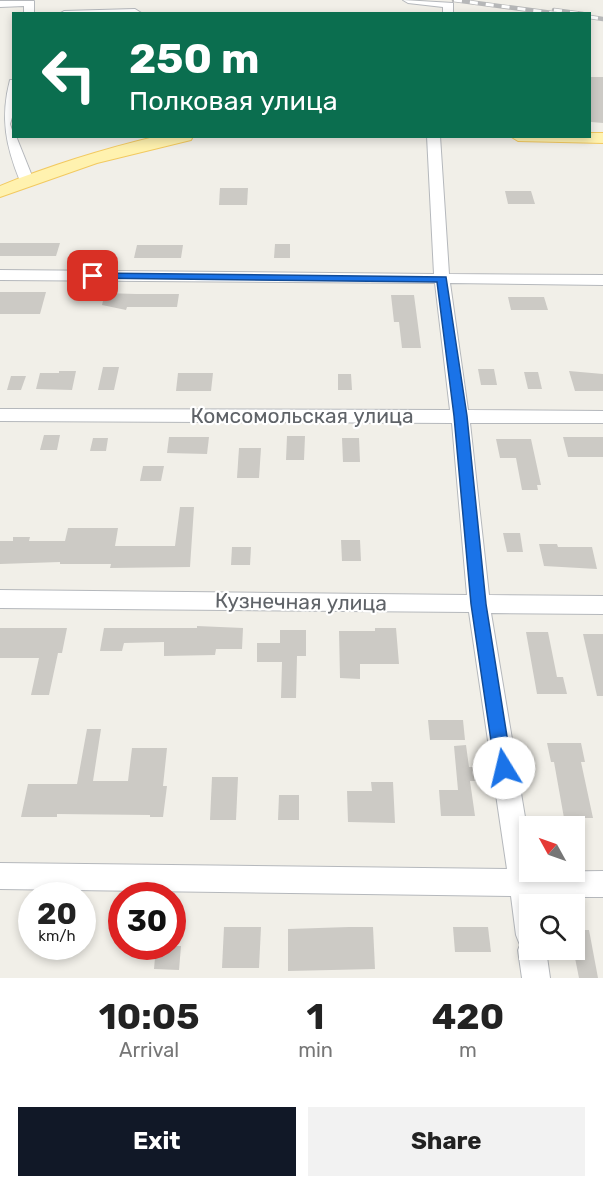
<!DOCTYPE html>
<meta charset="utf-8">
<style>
body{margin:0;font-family:Rubik,sans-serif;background:#f2f2f2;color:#222;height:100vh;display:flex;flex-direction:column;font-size:22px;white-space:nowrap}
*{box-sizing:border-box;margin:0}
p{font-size:20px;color:#767676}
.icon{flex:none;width:33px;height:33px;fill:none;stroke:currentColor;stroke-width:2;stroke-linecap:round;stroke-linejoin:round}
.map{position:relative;height:978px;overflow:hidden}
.panel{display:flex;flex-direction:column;background:#fff;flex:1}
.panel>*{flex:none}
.guide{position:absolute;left:12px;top:12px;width:579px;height:126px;border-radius:0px;box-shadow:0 3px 9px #0003;background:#0b6e4f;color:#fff;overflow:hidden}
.needle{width:39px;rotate:310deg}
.buttons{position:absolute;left:519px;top:816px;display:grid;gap:12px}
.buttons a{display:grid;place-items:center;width:66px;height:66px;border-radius:0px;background:#fff;box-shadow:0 3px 9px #0003;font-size:30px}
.speed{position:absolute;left:18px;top:882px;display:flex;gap:12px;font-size:30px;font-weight:700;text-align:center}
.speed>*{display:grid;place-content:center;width:78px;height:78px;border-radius:50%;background:#fff;box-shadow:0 3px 9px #0003;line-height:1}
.speed small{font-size:15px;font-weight:400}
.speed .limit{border:9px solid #d22;background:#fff;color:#111}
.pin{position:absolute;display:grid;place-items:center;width:51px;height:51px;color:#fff;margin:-26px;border-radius:12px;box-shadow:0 3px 9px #0006}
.me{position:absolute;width:66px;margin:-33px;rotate:351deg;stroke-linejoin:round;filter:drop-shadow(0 0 4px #0008)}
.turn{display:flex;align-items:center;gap:21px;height:126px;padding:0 18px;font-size:27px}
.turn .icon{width:78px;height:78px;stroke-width:2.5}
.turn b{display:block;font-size:42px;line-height:51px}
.eta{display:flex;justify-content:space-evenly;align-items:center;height:102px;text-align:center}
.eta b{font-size:36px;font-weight:700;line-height:42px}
.action{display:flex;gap:12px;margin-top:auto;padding:12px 18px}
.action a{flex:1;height:69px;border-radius:0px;background:#111827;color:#fff;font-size:24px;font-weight:700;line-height:69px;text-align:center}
.action a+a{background:#f2f2f2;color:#222}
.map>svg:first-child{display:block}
.building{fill:#cccac5}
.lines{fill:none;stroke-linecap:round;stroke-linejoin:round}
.minor-casing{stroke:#b5b8bc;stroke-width:2}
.major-casing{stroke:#f2c960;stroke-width:2}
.minor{fill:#fff;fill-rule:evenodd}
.major{fill:#fff2af;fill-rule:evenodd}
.rail-casing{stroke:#b6b7b8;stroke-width:4.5}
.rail{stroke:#fff;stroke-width:3;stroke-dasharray:8;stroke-linecap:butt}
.route{fill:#1a73e8;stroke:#114b97;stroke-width:1.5}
.labels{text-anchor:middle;stroke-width:4.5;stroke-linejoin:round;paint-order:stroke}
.street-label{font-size:21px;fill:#5f6368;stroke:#fff}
</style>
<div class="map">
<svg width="603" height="978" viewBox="0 0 603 978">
<rect width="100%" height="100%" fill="#f1efe8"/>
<!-- building -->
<g class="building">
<polygon points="590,77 603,77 603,123 591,122"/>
<polygon points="220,188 248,188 247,205 219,205"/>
<polygon points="505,191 531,191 535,204 508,204"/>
<polygon points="0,243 60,243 56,256 0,256"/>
<polygon points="275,244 290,244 290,258 274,258"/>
<polygon points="137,245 183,245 181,258 134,258"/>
<polygon points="0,292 46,292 40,314 0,314"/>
<polygon points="105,293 136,294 179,294 177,307 127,307 126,310 102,305"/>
<polygon points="391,295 414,295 421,348 402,348 399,322 394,322"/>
<polygon points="508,297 544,297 548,310 511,310"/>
<polygon points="103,367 119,367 114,390 98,390"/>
<polygon points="478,369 494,369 497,385 481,385"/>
<polygon points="59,371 76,371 72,390 36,389 40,373 59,373"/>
<polygon points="569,371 603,374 603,391 575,391"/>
<polygon points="524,372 538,372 542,389 528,389"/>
<polygon points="178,373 213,373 211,391 176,391"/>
<polygon points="338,374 351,374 352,390 338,390"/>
<polygon points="11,376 26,376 21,390 7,390"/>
<polygon points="44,435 60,435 57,450 40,450"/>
<polygon points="287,436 305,436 304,460 286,460"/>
<polygon points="169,437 209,437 207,454 167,453"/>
<polygon points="563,437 603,437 603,457 568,457"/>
<polygon points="93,438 108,438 106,451 90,451"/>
<polygon points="342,438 359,438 360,462 343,462"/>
<polygon points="496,439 531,439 541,485 537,485 538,490 522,490 516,458 500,458"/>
<polygon points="239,448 261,448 259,478 237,478"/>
<polygon points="143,466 164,466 161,481 140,481"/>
<polygon points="180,507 194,507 190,567 110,568 111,564 60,564 60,562 0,564 0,541 13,541 13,537 30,537 29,541 65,541 68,528 118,528 115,546 175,546"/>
<polygon points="503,533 520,533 523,552 507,552"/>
<polygon points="341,540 360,540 361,561 342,561"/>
<polygon points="539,544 557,544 558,547 592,547 597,569 544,566"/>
<polygon points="232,547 251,547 250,565 231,565"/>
<polygon points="197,626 243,628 242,649 216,649 215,655 164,656 164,642 124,643 122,651 100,651 104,628 197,628"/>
<polygon points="0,628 67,628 62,653 58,653 49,695 31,695 39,658 0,658"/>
<polygon points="375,628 396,628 399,664 360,664 360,679 340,678 339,631 375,631"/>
<polygon points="280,630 306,630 306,656 297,656 296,698 281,698 282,662 257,662 257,643 280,643"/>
<polygon points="526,632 548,632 557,677 563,677 567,694 537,694"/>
<polygon points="583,634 603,634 603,696 597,696"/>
<polygon points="428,720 463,720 465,740 430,740"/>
<polygon points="87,729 101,729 93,781 128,781 132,748 167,748 163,786 167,786 163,817 150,817 150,815 57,814 57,817 21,817 28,784 77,784"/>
<polygon points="547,743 581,743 585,762 581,762 593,818 564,818 554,762 551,762"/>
<polygon points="466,745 469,767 479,767 480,781 470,781 475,816 441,816 439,790 458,790 454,746"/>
<polygon points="212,777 238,777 236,820 210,820"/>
<polygon points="371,782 393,782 395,823 348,822 347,791 372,791"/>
<polygon points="279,795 299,795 299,820 278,820"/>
<polygon points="224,927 261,927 259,968 222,968"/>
<polygon points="349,927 373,927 375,969 288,971 288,929"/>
<polygon points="453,927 488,927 491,952 455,952"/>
<polygon points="574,930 589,930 598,978 579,978 574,953"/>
<polygon points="156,946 181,946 179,970 154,969"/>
</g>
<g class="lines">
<!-- minor casing -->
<g class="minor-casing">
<g id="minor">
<polygon points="403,0 453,3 453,14 443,14 443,7 408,3"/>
<polygon points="0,1 34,1 34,14 24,14 24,6 0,7"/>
<polygon points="135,9 143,14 59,14 64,11"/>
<path d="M 10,80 L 14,80 L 14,111 L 10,124 L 14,136 L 16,136 L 34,181 L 27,185 L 20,181 C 6,146 0,118 10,80 Z"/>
<polygon points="427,136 440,136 449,274 603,275 603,285 450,283 468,410 603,411 603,423 470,423 489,595 603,596 603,614 491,613 530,847 530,872 603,871 603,897 538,897 539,904 530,904 530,950 546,950 550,978 522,978 518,950 520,945 516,935 511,896 0,889 0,863 507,869 469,612 0,608 0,590 467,595 452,423 0,421 0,409 450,410 435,283 0,280 0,270 434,274"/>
</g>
</g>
<!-- major casing -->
<g class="major-casing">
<g id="major">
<polygon points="590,133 603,133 603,143 518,141 510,136 590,136"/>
<path d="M 158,136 L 193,136 L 191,140 L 97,163 L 0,197 L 0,186 C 51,165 104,149 158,136 Z"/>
</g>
</g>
<!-- minor -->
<use href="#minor" class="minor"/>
<!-- major -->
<use href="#major" class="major"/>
<!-- rail casing -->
<g class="rail-casing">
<g id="rail">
<polyline points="454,0 560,14"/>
<polyline points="554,10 583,14"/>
<polyline points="590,17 603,19"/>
</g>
</g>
<!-- rail -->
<use href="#rail" class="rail"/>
</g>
<!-- route -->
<polygon class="route" points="93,273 446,277 467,416 486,604 512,768 510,773 504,776 497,773 495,768 471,604 454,416 437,282 89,278 88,276"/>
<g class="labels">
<!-- street labels -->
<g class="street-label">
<text x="302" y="423">Комсомольская улица</text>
<text transform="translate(301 602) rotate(1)" y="7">Кузнечная улица</text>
</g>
</g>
</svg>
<div class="buttons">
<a><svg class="needle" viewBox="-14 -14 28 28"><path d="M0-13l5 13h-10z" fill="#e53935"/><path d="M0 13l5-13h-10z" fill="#767676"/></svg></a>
<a><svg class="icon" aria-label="search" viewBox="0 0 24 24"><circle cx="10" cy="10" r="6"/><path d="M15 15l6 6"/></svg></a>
</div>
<div class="speed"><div>20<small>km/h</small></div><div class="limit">30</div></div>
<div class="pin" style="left:93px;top:276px;background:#d93025"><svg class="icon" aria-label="arrive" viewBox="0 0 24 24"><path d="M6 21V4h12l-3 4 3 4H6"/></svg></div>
<svg class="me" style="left:504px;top:768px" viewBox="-20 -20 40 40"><circle r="19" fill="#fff"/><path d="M0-13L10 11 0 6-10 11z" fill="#1a73e8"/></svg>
<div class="guide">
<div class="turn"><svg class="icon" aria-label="left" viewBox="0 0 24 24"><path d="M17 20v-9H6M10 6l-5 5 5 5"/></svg><div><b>250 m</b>Полковая улица</div></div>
</div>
</div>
<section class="panel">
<div class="eta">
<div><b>10:05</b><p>Arrival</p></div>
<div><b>1</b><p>min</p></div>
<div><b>420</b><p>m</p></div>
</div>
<div class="action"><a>Exit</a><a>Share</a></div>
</section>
